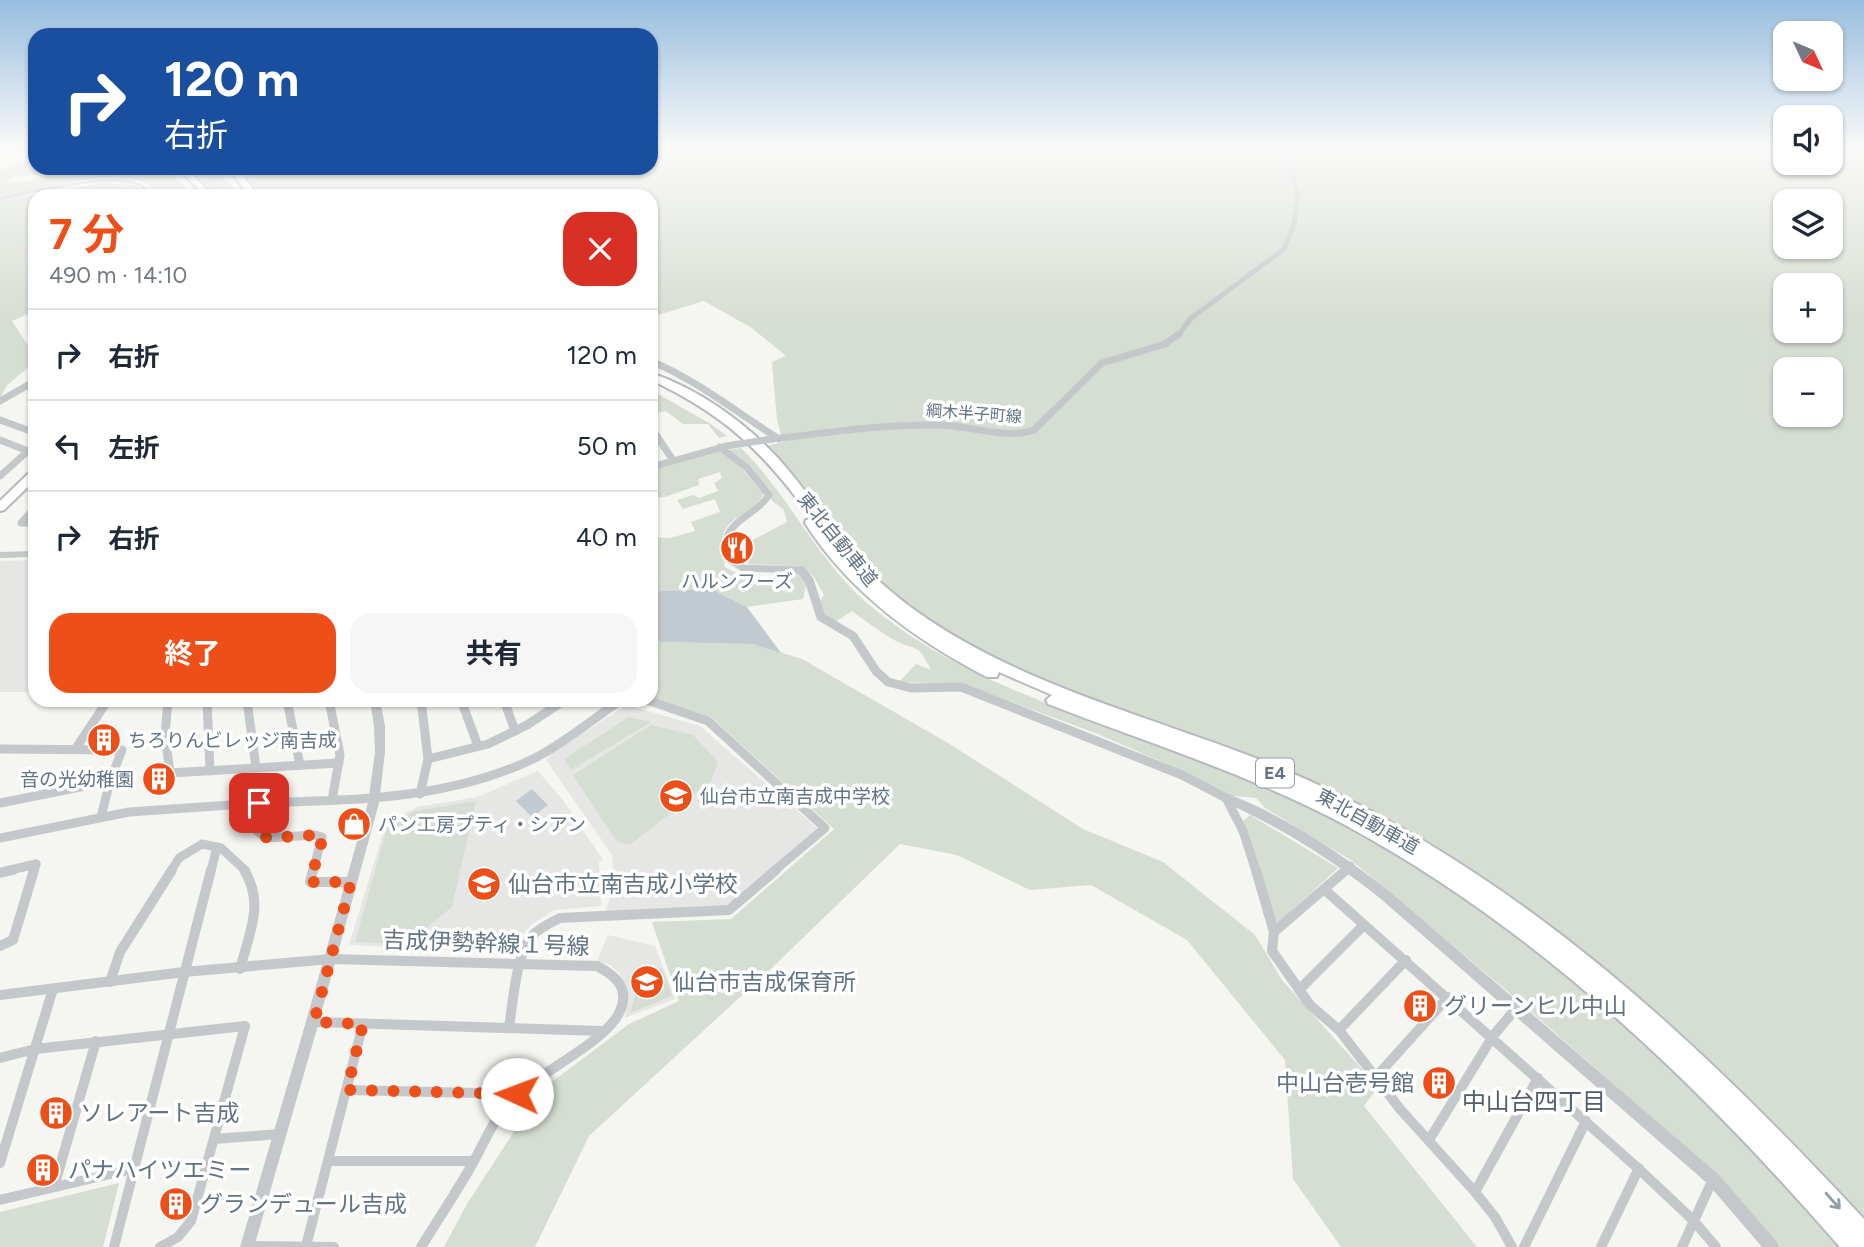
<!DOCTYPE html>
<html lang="ja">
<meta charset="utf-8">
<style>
body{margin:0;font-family:Figtree,"Noto Sans JP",sans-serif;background:#f6f6f7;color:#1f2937;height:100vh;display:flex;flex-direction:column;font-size:26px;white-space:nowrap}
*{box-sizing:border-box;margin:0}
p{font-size:23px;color:#747a83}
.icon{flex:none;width:38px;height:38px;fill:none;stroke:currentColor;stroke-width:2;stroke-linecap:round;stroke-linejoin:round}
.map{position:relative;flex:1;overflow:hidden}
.sheet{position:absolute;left:28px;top:189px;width:630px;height:518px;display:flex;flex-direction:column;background:#fff;border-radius:21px;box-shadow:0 2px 5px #0004}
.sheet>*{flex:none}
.guide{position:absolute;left:28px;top:28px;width:630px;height:147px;border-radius:21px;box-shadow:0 2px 5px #0004;background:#1a4fa0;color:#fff;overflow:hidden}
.needle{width:46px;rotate:134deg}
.controls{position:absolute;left:1773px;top:21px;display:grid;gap:14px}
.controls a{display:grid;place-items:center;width:70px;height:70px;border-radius:14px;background:#fff;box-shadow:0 2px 5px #0004;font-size:35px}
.pin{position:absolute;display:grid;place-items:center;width:60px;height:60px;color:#fff;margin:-30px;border-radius:14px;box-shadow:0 4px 10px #0006}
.me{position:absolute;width:77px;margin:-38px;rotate:272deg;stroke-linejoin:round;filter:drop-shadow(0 0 5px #0008)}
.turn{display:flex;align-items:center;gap:24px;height:147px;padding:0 21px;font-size:32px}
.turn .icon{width:91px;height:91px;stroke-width:2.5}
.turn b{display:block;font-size:49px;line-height:60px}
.round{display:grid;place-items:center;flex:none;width:74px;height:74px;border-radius:21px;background:#f6f6f7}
.summary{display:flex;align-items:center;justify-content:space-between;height:119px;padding:0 21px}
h1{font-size:42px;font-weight:700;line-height:52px;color:#ee4f18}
.button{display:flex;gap:14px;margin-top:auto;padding:14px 21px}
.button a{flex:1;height:80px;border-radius:21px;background:#ee4f18;color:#fff;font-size:28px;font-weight:700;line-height:80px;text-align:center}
.button a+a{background:#f6f6f7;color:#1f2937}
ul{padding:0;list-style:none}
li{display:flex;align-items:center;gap:21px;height:91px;padding:0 21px;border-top:2px solid #e0e1e3}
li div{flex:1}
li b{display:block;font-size:26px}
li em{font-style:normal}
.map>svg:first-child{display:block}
.built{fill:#e6e7e5}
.green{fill:#d6ddd2;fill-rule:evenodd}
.water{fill:#c0cad0}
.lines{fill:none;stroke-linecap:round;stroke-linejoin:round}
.stream{stroke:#c0cad0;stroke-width:2}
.primary-casing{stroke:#b5b9bd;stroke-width:4}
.motorway-casing{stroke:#b6babd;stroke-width:4}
.minor-far3{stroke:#c4c8cb;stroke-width:5}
.minor-far2{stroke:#c4c8cb;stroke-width:7}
.minor-far1{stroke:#c4c8cb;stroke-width:9}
.minor{stroke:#c4c8cb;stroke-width:10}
.tertiary{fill:#c4c8cb;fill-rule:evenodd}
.primary{fill:#fff;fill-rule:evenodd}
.motorway{fill:#fff;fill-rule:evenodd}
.minor-bridge{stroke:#c4c8cb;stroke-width:7}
.oneway{stroke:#919ea9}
.route{stroke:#ee4f18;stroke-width:12;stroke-dasharray:0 21.6}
.labels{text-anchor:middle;stroke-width:7;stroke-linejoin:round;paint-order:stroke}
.far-street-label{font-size:16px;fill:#627484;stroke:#fff}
.shield{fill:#fff;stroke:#919ea9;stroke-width:2}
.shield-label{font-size:18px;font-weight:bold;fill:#627484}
.street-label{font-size:19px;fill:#627484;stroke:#fff}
.poi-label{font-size:19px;fill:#627484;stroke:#fff;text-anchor:start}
.near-poi-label{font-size:23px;fill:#627484;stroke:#fff;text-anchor:start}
.near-street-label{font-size:23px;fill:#627484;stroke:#fff}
.near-neighbourhood-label{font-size:24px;fill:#515d69;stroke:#fff}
</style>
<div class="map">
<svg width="1864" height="1247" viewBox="0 0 1864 1247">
<rect width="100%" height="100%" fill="#f5f5f1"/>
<!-- built -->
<g class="built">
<polygon points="35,560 35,692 0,692 0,561"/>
<polygon points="627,705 700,726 818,829 728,906 606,911 614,882 612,855 546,760 553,752"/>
<polygon points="538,771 563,800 603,860 599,862 601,906 554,910 530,926 519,939 513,953 349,945 386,823 417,807 477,797"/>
<polygon points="608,935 655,946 675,999 625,1018 628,990 620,974 610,965 597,961"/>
</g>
<!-- green -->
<g class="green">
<path d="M 651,147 L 1785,147 L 1785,163 L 1830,163 L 1831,147 L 1864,147 L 1864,1223 C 1731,1069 1575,923 1395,825 C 1357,805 1318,784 1278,766 C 1154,712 996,680 892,592 C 843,550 809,493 766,446 L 783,442 L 777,420 L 772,362 L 786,356 L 752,328 L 704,301 L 658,315 L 651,313 L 651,196 L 266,196 L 252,183 L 244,168 L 651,168 ZM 1785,201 L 1830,201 L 1830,247 L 1785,247 ZM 1785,285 L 1830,285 L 1830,331 L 1785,331 ZM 1785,369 L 1830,369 L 1830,415 L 1785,415 Z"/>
<path d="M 35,157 L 35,168 L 59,168 L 24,177 L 16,175 L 7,182 L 25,182 L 71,168 L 167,168 L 193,196 L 158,196 L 157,191 C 127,161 39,190 0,197 L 0,170 Z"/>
<polygon points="189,168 218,168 238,196 217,196"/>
<polygon points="102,183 135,185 146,191 147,196 35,196 35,311 12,321 35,356 35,362 7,385 0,398 0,201"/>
<polygon points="651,390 709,423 727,436 719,438 708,424 683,424 666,411 651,414"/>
<path d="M 741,448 C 789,495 817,560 868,604 C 940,665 1028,697 1115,729 C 1182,754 1250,780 1315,811 C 1524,911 1690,1076 1842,1247 L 1778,1247 L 1716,1174 L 1520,1002 L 1351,860 L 1265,808 L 1256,798 L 1225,795 L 1178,769 L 1098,734 L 963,684 L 899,682 L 916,664 L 931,670 C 917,641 917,652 894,640 C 880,632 866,621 852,611 L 835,622 L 823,612 L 820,601 L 824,595 L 814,577 L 804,567 L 748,564 L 749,542 L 787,522 L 784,510 L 772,501 L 769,489 L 729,450 Z"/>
<path d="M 718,449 L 731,456 L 764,494 C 743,525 713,512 725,567 L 746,579 L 774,583 L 774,589 L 785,591 L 791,573 L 798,573 L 807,581 L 803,599 L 747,607 L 711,589 L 661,591 L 651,597 L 651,537 L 670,538 L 695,531 L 691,522 L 720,512 L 715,499 L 683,509 L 677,500 L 693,495 L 699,498 L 718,491 L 714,483 L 722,478 L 720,472 L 698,479 L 699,485 L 665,497 L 651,498 L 651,470 Z"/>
<polygon points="651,633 661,642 753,644 802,659 948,743 1083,829 1163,862 1255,935 1282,980 1378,1087 1364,1106 1477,1247 1341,1247 1293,1179 1285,1060 1187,940 1091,885 1030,890 957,855 900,844 777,963 589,1136 535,1247 444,1247 467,1204 541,1090 629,1024 679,1001 652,922 731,919 834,829 711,717 651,697"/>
<polygon points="629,717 651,722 571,770 564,759"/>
<polygon points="651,725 693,735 718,762 711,781 630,845 616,841 573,775"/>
<polygon points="476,801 452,907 405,944 355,942 387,828 415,811"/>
<polygon points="1250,815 1338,868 1278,923 1274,920 1243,821"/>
<polygon points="662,968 672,996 630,1013 636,993 657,982 655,971"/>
<polygon points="119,1183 103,1247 0,1247 0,1212"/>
</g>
<!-- water -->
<g class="water">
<polygon points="711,589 747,607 781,653 753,644 661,642 651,633 651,597 661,591"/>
<polygon points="532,789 548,805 532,817 516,801"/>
</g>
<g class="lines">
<!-- stream -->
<polyline class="stream" points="204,168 216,182 210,192"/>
<!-- primary casing -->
<g class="primary-casing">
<g id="primary">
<polygon points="178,168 186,168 213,196 205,196"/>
<polygon points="35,470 35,480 4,510 0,511 0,501 31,471"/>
</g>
</g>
<!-- motorway casing -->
<g class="motorway-casing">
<g id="motorway">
<polygon points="229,168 237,168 259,196 249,196"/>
<path d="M 651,373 C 698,389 742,420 776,456 C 805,487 827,524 855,557 C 877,581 902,602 929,620 C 1049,700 1196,726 1325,788 C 1537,889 1706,1049 1864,1219 L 1864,1247 L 1840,1247 C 1697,1083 1540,931 1347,826 C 1252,775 1148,743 1048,704 L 1046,700 L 1052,695 L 999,672 L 997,677 L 987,677 C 915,640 849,592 805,523 L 806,520 L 812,519 C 765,453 725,415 651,380 Z"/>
</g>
</g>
<!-- minor-far3 -->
<polyline class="minor-far3" points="1178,336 1190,319 1284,249 1294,225 1298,194 1287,160 1301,147"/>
<!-- minor-far2 -->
<g class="minor-far2">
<path d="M 651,361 C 698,381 736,412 779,439"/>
<polyline points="0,401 35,381"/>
<polyline points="0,420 33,432"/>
<polyline points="651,427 672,459"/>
<path d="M 772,439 C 827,433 883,424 938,425 C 969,425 1004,440 1034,430 L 1102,363 L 1165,344 L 1179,334"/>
<polyline points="0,440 28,451 0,476"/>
<path d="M 720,447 L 747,468 L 769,495 C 754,519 717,520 728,559 L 743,568 L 801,570 L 804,573"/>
<polyline points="651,467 723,447"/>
<polyline points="35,507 21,523 35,523"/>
</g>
<!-- minor-far1 -->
<g class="minor-far1">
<polyline points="802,571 809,580 821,617 853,636 876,671 888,682 911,688 961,687 1182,775 1226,798 1243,831 1256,871"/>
<polyline points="168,700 165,735 170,773 339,763"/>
<polyline points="207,700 210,771"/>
<polyline points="247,700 256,768"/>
<polyline points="287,700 300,765"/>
<polyline points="329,700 340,755 332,800"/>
<polyline points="461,700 478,746"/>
<polyline points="504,700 515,731"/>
<polyline points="647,700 708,721 825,828 774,871"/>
<polyline points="76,748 108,700"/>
<polyline points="0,749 122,750 110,781 101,817"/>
<polyline points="428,759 488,744 527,725 565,700"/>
<polyline points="420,794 428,759 421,700"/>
<polyline points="0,803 110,781"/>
<path d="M 259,803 C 353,800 451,800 537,757 C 567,741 593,719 621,700"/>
<polyline points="0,838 129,812 259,803 251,826 266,838 315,835 322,837 313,871"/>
<polyline points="6,871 36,864"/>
<polyline points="34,871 36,864"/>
<polyline points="171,871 179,858 202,844 221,848 246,871"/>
<polyline points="211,871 217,847"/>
<polyline points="1344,871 1350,866"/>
</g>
<!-- minor -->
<g class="minor">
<polyline points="313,870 310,882 351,882"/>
<polyline points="1256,870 1274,932 1272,951 1310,1005 1339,1030 1400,1109 1475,1192 1495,1217 1512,1247"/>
<polyline points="0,873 13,870"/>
<polyline points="1325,890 1641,1171 1693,1220 1716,1247"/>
<polyline points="1274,932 1346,870"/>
<polyline points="0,946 13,940 34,870"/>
<path d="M 240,969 C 249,934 265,903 244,870"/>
<polyline points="110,982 120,952 172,870"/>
<polyline points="1299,990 1364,925"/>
<path d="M 0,995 L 184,972 L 331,959 L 597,966 C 616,976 630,988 620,1011 C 608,1040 543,1071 517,1094 C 497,1112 487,1137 474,1161 C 458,1190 439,1218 421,1247"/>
<polyline points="314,1022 602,1031"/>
<path d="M 509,1027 C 513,1003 516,954 532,936 C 539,928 550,923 560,918 L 729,910 L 776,870"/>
<polyline points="1339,1030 1406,960"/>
<polyline points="0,1058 35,1049 245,1026 191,1221 178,1237 160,1247"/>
<polyline points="1376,1077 1448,997"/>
<polyline points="347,1090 517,1094"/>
<polyline points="215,1139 280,1134"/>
<polyline points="1429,1140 1493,1036 1517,1007"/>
<polyline points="329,1161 474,1161"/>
<polyline points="0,1163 53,989"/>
<polyline points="54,1187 96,1041"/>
<polyline points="1475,1192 1538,1078"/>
<polyline points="0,1200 132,1169"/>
<polyline points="248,1246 334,1247"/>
<polyline points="306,1246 363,1024"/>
<polyline points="114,1247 211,870"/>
<polyline points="1524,1247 1586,1121"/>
<polyline points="1601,1247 1639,1168"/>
<polyline points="1682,1247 1713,1179"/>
</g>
<!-- tertiary -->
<g class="tertiary">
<path d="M 106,179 C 127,179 141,179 156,196 L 150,196 C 147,193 145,190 142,188 C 116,171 30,194 0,201 L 0,197 C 35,189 70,182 106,179 Z"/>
<polygon points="35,551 35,557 0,558 0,552"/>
<polygon points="370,700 380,700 385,726 385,752 379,803 316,1032 254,1247 240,1247 303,1032 368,803 375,752 374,726"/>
<path d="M 1226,793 C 1286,816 1339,852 1389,891 L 1718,1174 L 1777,1242 L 1779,1247 L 1762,1247 L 1708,1184 L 1381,899 C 1332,859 1280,827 1222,801 L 1220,798 L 1222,795 Z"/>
</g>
<!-- primary -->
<use href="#primary" class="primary"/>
<!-- motorway -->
<use href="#motorway" class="motorway"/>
<!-- minor-bridge -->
<polyline class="minor-bridge" points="726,446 772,439"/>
</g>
<!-- one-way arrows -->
<defs><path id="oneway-shaft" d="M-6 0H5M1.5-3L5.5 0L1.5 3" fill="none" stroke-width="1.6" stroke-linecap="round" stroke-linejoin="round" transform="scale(1.75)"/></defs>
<use class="oneway" href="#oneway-shaft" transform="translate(1833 1201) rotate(48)"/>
<!-- sky -->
<linearGradient id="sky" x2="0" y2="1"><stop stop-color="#98bdde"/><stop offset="0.46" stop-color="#fafaf9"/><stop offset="1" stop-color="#fafaf9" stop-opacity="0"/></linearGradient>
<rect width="1864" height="322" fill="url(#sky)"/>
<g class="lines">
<!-- route -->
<polyline class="route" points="259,803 251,826 267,838 315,835 323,837 310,882 351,882 314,1022 363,1024 347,1090 517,1094"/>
</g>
<!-- icons -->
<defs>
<g id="restaurant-disc" transform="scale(1.75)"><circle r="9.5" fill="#ee4f18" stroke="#fff"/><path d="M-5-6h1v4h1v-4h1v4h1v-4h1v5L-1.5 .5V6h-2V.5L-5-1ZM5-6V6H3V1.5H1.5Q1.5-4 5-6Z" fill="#fff"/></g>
<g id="building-disc" transform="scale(1.75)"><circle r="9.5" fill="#ee4f18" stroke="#fff"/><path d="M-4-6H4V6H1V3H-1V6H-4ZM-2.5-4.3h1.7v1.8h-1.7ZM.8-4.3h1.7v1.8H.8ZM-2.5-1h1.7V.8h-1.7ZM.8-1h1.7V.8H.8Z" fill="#fff"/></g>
<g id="school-disc" transform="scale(1.75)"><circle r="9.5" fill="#ee4f18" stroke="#fff"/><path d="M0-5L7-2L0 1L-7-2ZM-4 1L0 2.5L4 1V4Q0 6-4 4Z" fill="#fff"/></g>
<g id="shop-disc" transform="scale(1.75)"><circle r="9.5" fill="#ee4f18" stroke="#fff"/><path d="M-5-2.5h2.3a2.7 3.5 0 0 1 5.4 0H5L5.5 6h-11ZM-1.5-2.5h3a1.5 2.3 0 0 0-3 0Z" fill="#fff"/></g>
</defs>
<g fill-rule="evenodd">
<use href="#restaurant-disc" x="737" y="548"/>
<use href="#building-disc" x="104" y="740"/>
<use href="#building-disc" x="159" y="779"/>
<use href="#school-disc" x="676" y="796"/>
<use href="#shop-disc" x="354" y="824"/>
<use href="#school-disc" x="484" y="884"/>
<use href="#school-disc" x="647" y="982"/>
<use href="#building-disc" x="1420" y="1006"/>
<use href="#building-disc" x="1439" y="1083"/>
<use href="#building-disc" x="56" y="1113"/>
<use href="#building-disc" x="43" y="1170"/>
<use href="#building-disc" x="176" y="1204"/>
</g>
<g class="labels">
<!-- far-street labels -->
<g class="far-street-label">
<text transform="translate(974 413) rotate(4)" y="6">綱木半子町線</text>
</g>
<!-- shield labels -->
<rect class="shield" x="1256" y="758.5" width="38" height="29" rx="5"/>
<g class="shield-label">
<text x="1275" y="779">E4</text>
</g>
<!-- street labels -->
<g class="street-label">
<text transform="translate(838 539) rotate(51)" y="7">東北自動車道</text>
<text transform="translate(1368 821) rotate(29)" y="7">東北自動車道</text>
</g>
<!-- poi labels -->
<g class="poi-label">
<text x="737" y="588" text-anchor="middle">ハルンフーズ</text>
<text x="128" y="747">ちろりんビレッジ南吉成</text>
<text x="134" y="786" text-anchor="end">音の光幼稚園</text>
<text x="700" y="803">仙台市立南吉成中学校</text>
<text x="378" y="831">パン工房プティ・シアン</text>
</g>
<!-- near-poi labels -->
<g class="near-poi-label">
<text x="508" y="892">仙台市立南吉成小学校</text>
<text x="672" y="990">仙台市吉成保育所</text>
<text x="1444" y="1014">グリーンヒル中山</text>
<text x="1414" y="1091" text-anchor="end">中山台壱号館</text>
<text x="80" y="1121">ソレアート吉成</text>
<text x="68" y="1178">パナハイツエミー</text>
<text x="200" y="1212">グランデュール吉成</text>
</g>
<!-- near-street labels -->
<g class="near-street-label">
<text transform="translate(486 943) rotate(2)" y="8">吉成伊勢幹線１号線</text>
</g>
<!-- near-neighbourhood labels -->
<g class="near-neighbourhood-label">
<text x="1534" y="1110">中山台四丁目</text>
</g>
</g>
</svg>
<div class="controls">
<a><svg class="needle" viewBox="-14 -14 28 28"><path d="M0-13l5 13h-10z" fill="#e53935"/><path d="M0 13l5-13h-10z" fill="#747a83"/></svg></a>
<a><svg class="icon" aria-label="sound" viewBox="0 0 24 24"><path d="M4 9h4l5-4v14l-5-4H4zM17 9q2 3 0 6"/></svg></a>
<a><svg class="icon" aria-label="layers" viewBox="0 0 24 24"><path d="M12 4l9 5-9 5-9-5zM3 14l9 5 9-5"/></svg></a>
<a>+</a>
<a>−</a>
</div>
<div class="pin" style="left:259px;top:803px;background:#d93025"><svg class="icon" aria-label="arrive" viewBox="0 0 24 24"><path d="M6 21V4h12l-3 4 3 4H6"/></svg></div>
<svg class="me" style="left:517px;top:1094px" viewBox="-20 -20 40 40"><circle r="19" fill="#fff"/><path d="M0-13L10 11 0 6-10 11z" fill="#ee4f18"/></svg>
<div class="guide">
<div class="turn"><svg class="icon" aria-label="right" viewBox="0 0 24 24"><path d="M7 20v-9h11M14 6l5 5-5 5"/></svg><div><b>120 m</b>右折</div></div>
</div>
<section class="sheet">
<div class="summary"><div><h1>7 分</h1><p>490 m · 14:10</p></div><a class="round" style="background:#d93025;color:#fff"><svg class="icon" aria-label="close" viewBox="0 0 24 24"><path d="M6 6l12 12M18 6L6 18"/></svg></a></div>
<ul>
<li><svg class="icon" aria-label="right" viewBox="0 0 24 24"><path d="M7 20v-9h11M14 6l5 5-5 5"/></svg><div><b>右折</b></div><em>120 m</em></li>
<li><svg class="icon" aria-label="left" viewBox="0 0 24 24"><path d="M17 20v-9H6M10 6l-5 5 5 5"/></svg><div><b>左折</b></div><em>50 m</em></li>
<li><svg class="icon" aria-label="right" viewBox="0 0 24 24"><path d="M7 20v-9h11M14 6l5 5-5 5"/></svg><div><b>右折</b></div><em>40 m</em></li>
</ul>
<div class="button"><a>終了</a><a>共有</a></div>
</section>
</div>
